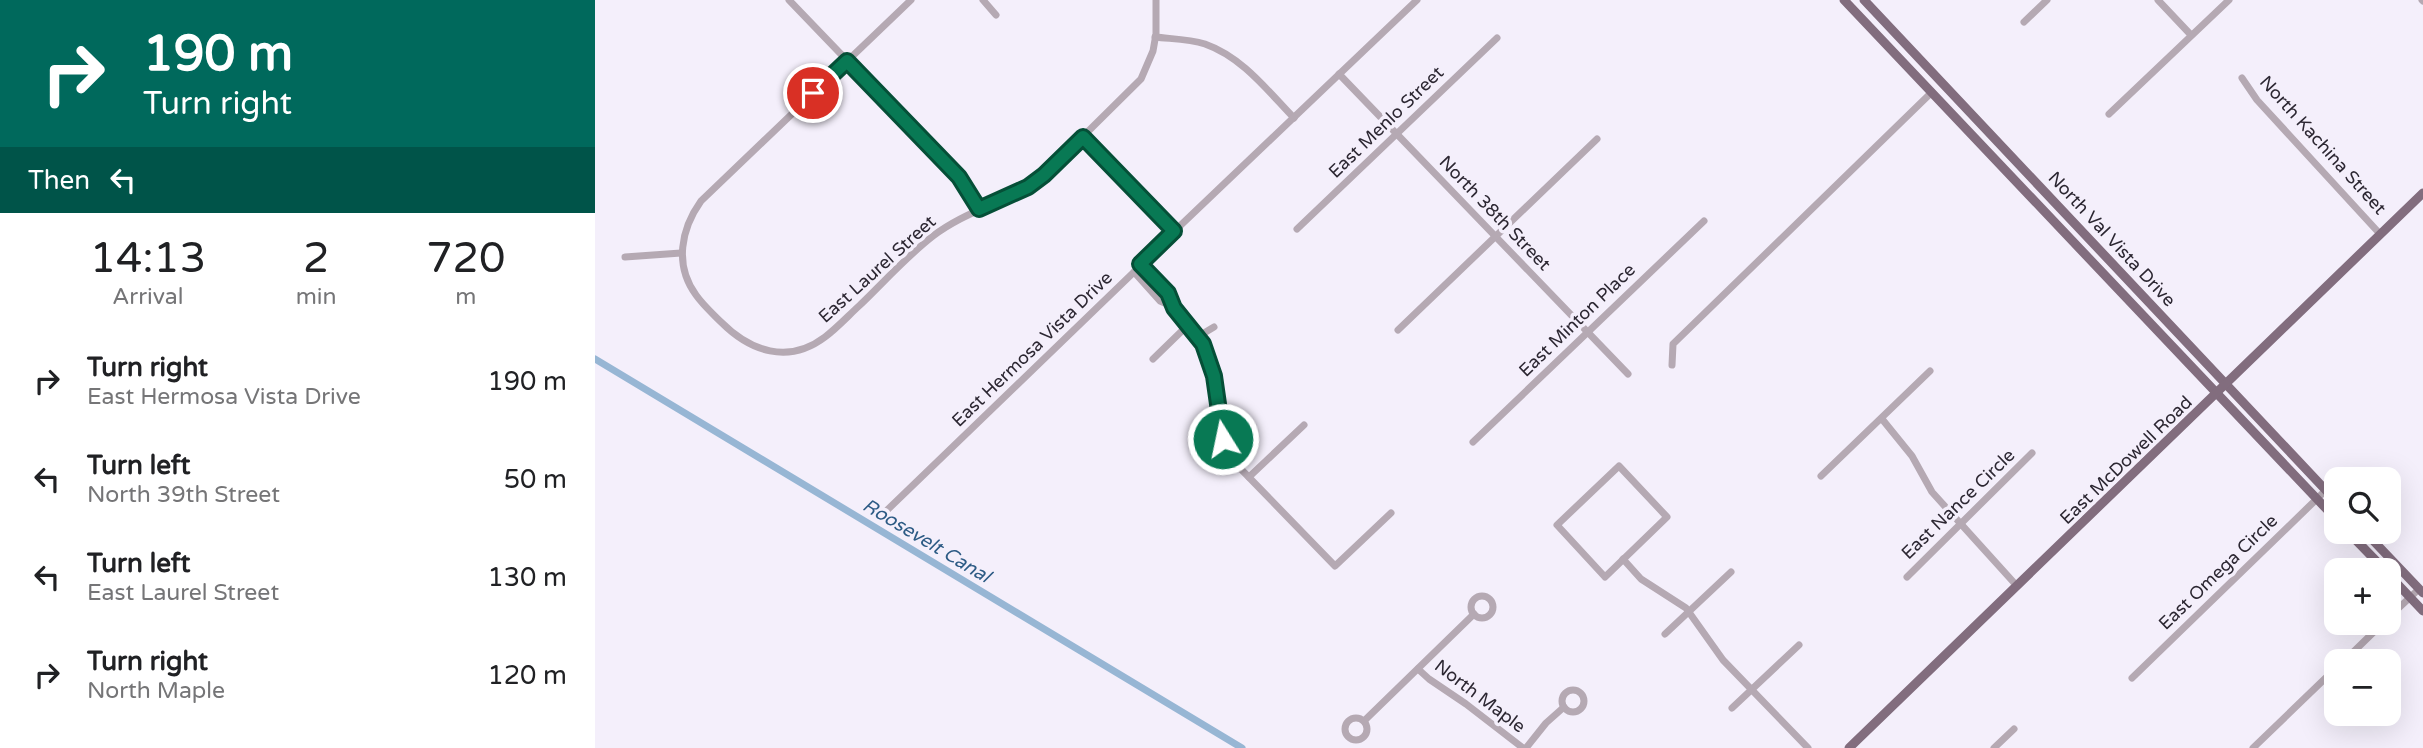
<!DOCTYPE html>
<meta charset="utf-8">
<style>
body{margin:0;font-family:"Varela Round",sans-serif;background:#f2f2f2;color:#202124;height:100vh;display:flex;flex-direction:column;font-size:26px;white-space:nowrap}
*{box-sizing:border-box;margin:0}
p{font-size:23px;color:#757577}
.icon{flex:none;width:38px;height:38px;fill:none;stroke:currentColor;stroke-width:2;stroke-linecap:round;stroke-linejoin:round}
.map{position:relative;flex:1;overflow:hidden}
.sheet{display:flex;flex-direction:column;background:#fff;width:595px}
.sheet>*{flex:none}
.hud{background:#00695c;color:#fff;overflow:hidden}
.tools{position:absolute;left:1729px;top:467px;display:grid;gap:14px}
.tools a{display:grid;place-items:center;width:77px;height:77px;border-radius:14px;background:#fff;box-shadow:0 7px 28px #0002;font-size:35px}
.pin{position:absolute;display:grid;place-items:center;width:60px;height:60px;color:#fff;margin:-30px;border:4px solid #fff;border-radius:50%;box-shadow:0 2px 7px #0007}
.me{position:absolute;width:77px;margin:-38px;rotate:350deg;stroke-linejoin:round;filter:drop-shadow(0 0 5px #0008)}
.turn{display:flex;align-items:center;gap:24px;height:147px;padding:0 28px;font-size:32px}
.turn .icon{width:91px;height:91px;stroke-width:2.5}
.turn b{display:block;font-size:49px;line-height:60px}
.then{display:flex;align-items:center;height:66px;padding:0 28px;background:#0003;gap:14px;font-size:26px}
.eta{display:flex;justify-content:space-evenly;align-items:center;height:119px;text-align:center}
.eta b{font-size:42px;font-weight:600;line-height:49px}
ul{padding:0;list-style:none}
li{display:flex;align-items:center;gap:21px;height:98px;padding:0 28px}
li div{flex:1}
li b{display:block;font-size:26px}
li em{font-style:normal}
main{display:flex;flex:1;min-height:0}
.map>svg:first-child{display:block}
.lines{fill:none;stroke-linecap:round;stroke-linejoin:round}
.canal{stroke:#97b6d4;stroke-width:7}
.minor{stroke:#b5a9b3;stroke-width:7}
.major{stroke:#826d7e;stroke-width:9}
.route-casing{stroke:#054f37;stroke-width:18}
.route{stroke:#087954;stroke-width:12}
.labels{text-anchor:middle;stroke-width:7;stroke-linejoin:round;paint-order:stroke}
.street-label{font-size:18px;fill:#2c2732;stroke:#f4effb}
.water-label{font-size:19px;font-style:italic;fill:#2d5b85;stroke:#f4effb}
</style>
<main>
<section class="sheet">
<div class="hud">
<div class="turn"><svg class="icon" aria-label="right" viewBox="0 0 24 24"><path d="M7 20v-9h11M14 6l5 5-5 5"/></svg><div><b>190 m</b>Turn right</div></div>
<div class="then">Then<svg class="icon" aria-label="left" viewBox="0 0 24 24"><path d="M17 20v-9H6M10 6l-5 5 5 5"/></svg></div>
</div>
<div class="eta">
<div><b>14:13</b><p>Arrival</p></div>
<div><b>2</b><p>min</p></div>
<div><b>720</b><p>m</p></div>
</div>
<ul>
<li><svg class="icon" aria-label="right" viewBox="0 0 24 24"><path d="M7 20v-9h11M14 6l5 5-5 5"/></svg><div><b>Turn right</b><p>East Hermosa Vista Drive</p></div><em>190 m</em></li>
<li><svg class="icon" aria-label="left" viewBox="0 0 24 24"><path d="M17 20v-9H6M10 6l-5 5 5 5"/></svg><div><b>Turn left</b><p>North 39th Street</p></div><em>50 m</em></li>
<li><svg class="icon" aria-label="left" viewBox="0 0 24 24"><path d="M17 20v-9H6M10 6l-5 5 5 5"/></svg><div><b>Turn left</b><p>East Laurel Street</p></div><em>130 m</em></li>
<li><svg class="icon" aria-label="right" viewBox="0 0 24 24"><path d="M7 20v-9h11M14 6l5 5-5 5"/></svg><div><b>Turn right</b><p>North Maple</p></div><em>120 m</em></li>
</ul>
</section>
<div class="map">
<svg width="1828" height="748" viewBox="0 0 1828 748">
<rect width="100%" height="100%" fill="#f4effb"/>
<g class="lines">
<!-- canal -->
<polyline class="canal" points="0,359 647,748"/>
<!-- minor -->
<g class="minor">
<polyline points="194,0 364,177 384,209"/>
<path d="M 316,0 L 106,201 C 86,229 79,265 101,295 C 108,305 117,313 126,322 C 155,351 193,365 230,337 C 242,328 253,316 265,305 C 289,282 312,256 338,236 C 372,210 415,201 449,175 L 546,79 L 558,51 L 561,34 L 561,0"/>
<polyline points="388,0 401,15"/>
<polyline points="1563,0 1596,35"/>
<polyline points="1827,0 1828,1"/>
<polyline points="1429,22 1452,0"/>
<path d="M 560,37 C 577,39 594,39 610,44 C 647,57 672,90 699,118"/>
<polyline points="744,74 1033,374"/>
<polyline points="1647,78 1662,100 1785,234"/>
<polyline points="1514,114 1634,0"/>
<polyline points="488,137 579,231"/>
<polyline points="702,229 902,38"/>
<polyline points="30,257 86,253"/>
<polyline points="545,264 573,293 580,308 608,343 619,376 628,439 641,464 740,566 796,513"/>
<polyline points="539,272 565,301 579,307"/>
<polyline points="803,330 1002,139"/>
<polyline points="604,336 619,327"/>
<polyline points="558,359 594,324"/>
<polyline points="1077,365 1078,344 1337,92"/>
<polyline points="1287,419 1317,456 1337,492 1422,586"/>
<polyline points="878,442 1109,221"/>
<polygon points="1024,466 1072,517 1010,577 962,525"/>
<polyline points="1226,476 1335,371"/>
<polyline points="654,477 709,425"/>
<polyline points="286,516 539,272 545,264 822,0"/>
<polyline points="1028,559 1046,579 1091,608 1128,660 1213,748"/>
<polyline points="1312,577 1437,453"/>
<circle cx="887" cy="607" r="11"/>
<polyline points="1794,617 1824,589"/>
<polyline points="1070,634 1136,572"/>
<polyline points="1748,662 1788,623"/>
<polyline points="823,669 834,679 871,704 928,748"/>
<polyline points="1537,678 1731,490"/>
<circle cx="978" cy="701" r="11"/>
<polyline points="1137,708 1204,645"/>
<circle cx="761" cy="729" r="11"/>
<polyline points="769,721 879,614"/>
<polyline points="931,748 951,723 969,707"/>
<polyline points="1399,748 1419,729"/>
<polyline points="1658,748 1741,668"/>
</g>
<!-- major -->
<g class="major">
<polyline points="1249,0 1741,519"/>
<polyline points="1269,0 1741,501"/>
<polyline points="1753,532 1790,570"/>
<polyline points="1770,532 1828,593"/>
<polyline points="1794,575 1828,611"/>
<polyline points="1254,748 1828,193"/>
</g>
</g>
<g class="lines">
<!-- route casing -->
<g class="route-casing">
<polyline id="route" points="218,93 252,61 364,177 384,209 433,187 449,175 488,137 579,231 545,264 573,293 579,308 608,344 619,376 628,439"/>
</g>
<!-- route -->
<use href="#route" class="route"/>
</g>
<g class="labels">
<!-- street labels -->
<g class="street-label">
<text transform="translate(791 122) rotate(-44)" y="6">East Menlo Street</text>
<text transform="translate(1728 145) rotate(48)" y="6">North Kachina Street</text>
<text transform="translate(900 213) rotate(46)" y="6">North 38th Street</text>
<text transform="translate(1517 239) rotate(47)" y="6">North Val Vista Drive</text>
<text transform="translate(282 269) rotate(-42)" y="6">East Laurel Street</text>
<text transform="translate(982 320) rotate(-44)" y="6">East Minton Place</text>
<text transform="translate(437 349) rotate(-44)" y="6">East Hermosa Vista Drive</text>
<text transform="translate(1531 460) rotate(-44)" y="6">East McDowell Road</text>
<text transform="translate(1363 504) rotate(-44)" y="6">East Nance Circle</text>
<text transform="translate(1623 572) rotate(-44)" y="6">East Omega Circle</text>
<text transform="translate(885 696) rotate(37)" y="6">North Maple</text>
</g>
<!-- water labels -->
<g class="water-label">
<text transform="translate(332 540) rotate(31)" y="7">Roosevelt Canal</text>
</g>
</g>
</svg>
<div class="tools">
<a><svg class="icon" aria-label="search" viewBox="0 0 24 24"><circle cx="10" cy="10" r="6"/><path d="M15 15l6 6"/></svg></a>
<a>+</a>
<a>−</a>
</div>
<div class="pin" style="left:218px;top:93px;background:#d93025"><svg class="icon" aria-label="arrive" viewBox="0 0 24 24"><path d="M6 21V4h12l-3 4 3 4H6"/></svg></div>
<svg class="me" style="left:628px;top:439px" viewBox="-20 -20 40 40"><circle r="17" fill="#087954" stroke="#fff" stroke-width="3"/><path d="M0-11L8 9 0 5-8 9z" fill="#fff"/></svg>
</div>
</main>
